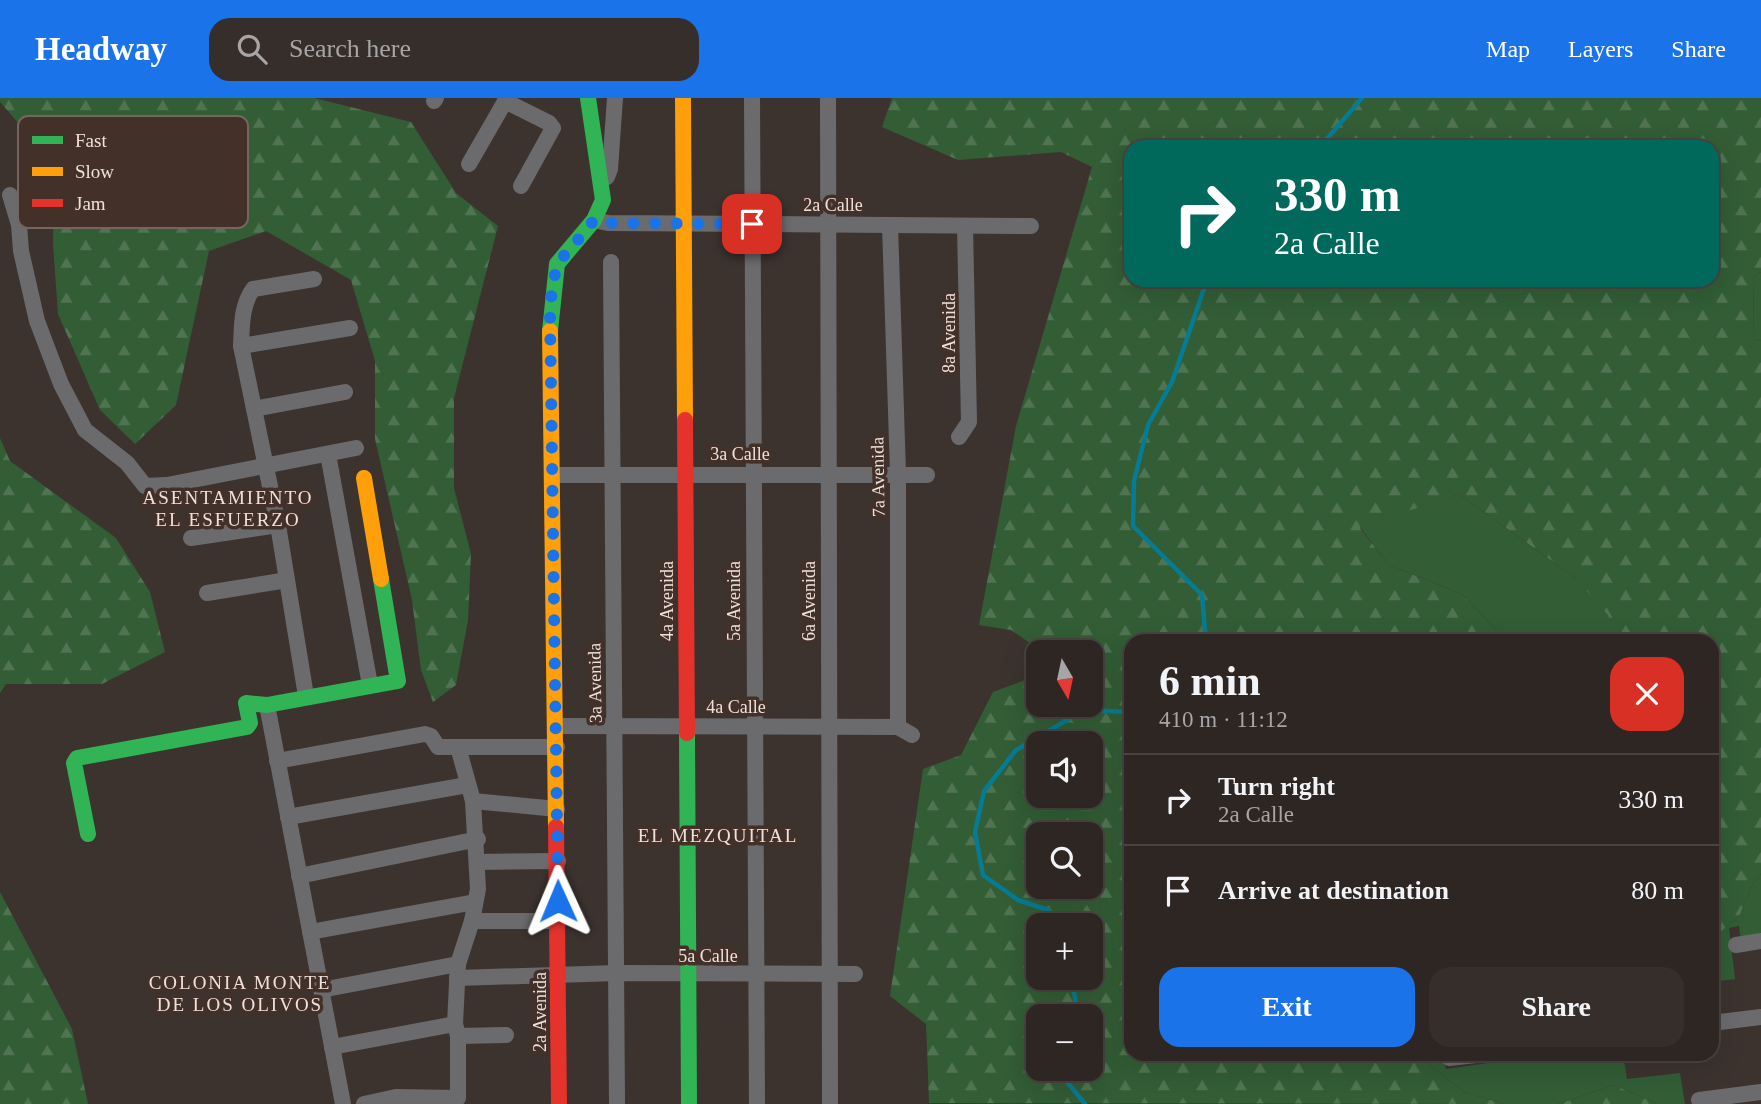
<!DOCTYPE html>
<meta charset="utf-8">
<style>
body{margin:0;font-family:"Times New Roman",serif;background:#352e2b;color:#f1f3f6;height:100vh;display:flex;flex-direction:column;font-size:26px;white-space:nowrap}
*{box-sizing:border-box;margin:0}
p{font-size:23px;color:#a7a5a6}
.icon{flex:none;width:38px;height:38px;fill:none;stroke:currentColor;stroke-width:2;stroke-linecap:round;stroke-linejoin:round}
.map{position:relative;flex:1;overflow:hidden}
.details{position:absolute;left:1124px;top:536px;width:595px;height:427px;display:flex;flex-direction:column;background:#2d2623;border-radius:21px;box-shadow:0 7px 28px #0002,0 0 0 2px #484341}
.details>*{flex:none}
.guide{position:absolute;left:1124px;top:42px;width:595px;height:147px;border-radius:21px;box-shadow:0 7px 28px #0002,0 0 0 2px #484341;background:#00695c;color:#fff;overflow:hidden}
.needle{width:46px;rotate:171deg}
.fabs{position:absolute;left:1026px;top:542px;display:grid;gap:14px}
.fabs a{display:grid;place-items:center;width:77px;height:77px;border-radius:14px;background:#2d2623;box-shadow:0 7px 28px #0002,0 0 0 2px #484341;font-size:35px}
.pin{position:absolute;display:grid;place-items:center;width:60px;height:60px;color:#fff;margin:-30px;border-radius:14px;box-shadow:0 4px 10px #0006}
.me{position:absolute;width:77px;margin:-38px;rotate:359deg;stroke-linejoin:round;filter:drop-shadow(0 0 5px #0008)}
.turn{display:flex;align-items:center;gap:24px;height:147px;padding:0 35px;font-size:32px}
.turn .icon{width:91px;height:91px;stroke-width:2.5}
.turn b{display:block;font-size:49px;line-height:60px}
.round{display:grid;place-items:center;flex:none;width:74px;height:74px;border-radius:21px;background:#352e2b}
.headline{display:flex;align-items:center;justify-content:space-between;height:119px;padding:0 35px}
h1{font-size:42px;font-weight:800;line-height:52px}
.button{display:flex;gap:14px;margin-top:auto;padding:14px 35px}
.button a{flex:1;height:80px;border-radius:21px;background:#1a73e8;color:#fff;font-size:28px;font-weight:800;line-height:80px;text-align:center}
.button a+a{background:#352e2b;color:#f1f3f6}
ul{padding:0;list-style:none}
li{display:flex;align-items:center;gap:21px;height:91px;padding:0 35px;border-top:2px solid #484341}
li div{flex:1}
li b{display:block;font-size:26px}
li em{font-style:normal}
header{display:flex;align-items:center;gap:42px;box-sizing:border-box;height:98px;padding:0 35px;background:#1a73e8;color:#fff}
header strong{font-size:33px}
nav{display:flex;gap:38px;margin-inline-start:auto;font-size:24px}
.search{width:490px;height:63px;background:#352e2b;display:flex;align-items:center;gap:18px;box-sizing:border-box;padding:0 24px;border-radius:21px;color:#a7a5a6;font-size:26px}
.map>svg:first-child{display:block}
.forest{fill:url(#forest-firs);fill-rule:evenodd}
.park{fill:#325d35}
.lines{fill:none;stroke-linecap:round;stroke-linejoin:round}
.stream{stroke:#077b93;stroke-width:4.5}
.street{stroke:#6b6b6d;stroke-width:16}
.fast{stroke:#30b455;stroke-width:16}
.slow{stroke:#ff9f0a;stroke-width:16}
.jam{stroke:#e5322d;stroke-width:16}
.route{stroke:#1a73e8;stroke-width:12;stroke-dasharray:0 21.6}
.labels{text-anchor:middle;stroke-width:7;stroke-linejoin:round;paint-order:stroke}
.street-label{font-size:18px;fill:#ede1dc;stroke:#423029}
.neighbourhood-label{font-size:19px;letter-spacing:2px;fill:#ede1dc;stroke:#423029}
.key{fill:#423029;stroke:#75655f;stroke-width:2}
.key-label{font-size:19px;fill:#ede1dc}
</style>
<header>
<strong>Headway</strong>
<div class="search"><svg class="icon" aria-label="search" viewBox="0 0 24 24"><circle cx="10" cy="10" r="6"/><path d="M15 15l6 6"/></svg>Search here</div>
<nav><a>Map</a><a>Layers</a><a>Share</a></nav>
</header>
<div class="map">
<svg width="1761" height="1006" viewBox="0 0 1761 1006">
<defs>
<pattern id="forest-firs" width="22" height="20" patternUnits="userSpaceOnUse" patternTransform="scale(1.75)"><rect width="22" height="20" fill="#325d35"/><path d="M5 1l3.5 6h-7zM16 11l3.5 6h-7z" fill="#507452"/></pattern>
</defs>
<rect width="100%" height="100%" fill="#3c332f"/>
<!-- forest -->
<g class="forest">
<polygon points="0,0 314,0 411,24 456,95 498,128 454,300 454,390 471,456 468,522 456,587 433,604 421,572 412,502 375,341 375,263 351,182 266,133 209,153 176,307 135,346 100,312 58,216 53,146 54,85 28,36 0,4"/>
<path d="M 892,0 L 1761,0 L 1761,174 L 1753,179 L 1754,241 L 1761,243 L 1761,776 L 1753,785 L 1740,817 L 1712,842 L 1712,542 L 1607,542 L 1612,533 L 1575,480 L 1459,396 L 1360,430 L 1389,467 L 1462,496 L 1506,542 L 1130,542 L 1130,956 L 1402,956 L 1427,965 L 1464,994 L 1505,1006 L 929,1005 L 926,926 L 890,898 L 923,671 L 961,657 L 993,594 L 1025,582 L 1033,547 L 1011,532 L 979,527 L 1016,328 L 1092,69 L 1061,54 L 958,62 L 882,29 ZM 1130,49 L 1712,49 L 1712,182 L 1130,182 ZM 1038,555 L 1090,555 L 1090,607 L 1038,607 ZM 1038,646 L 1090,646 L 1090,698 L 1038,698 ZM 1038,737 L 1090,737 L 1090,789 L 1038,789 ZM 1038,828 L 1090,828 L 1090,880 L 1038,880 ZM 1038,919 L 1090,919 L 1090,971 L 1038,971 Z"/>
<polygon points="0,340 10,363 116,440 150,494 165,554 102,586 6,586 0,595"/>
<polygon points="0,794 72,931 88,1006 0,1006"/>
<polygon points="1614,987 1658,1006 1558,1006"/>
</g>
<!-- park -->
<g class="park">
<polygon points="1761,174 1761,243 1754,241 1753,179"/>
<polygon points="1459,396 1575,480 1608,517 1613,533 1607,542 1506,542 1462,496 1389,467 1360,429"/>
<polygon points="1761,776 1761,841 1741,844 1739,828 1729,830 1735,881 1712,884 1712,842 1740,817 1753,785"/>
<polygon points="1402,956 1442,956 1446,971 1552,956 1623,956 1627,981 1680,975 1685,1006 1658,1006 1614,987 1558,1006 1505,1006 1464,994 1427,965"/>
</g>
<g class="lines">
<!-- stream -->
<g class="stream">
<polyline points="1320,49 1362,0"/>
<polyline points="1206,542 1202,497 1133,428 1134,383 1148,327 1172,284 1207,182"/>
<polyline points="1051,828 1048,812 1018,802 983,777 975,734 984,693 1016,652 1084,612 1130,614"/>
<polyline points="1071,880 1076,905 1072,919"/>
<polyline points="1065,971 1068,985 1085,1006"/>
</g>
<!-- street -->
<g class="street">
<polyline points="752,0 757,1006"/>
<polyline points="828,0 830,1006"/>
<polyline points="434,3 436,0"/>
<polyline points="505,3 549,25 553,30 521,88"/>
<polyline points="469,66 507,0"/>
<polyline points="601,82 607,79 610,71 615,0"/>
<polyline points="10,97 19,127 21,153 37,223 61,286 85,332 127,365 145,388 167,387 356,350"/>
<polyline points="594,122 608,125 1031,128"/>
<polyline points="890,127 898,375 898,629"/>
<polyline points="611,164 617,1006"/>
<polyline points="241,248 350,230"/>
<polyline points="254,311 345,294"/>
<polyline points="959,339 969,324 965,128"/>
<polyline points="328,356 370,587"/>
<polyline points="553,377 927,377"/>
<polyline points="191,440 278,427"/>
<polyline points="207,495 287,482"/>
<path d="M 306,598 L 278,427 L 241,248 C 242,228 241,208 253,191 L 314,181"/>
<polyline points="267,607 343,1006"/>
<polyline points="557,628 898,629 912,637"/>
<polyline points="277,663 425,636 431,638 438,649 557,649"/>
<polyline points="473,703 557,711"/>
<polyline points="288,719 467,687"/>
<polyline points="477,764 558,763"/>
<polyline points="299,778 478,741"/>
<polyline points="472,823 559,823"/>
<polyline points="310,834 475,804"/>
<polyline points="1736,847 1761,843"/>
<polyline points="457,880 617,875 855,876"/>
<polyline points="321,892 458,866"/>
<polyline points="1712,925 1761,919"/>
<polyline points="458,938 506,937"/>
<polyline points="332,949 455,926"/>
<polyline points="1449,960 1485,956"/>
<polyline points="1699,1002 1761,994"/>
<polyline points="364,1006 396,999 458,1000 458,938 455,926 458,866 472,823 478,791 473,703 458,649"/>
</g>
<!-- fast -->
<g class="fast">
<polyline points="550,233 557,166 594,122 603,102 588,0"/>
<polyline points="687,635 689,1006"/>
<polyline points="88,736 74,665 77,660 247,629 250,625 246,605 267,607 398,583 381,481"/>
</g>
<!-- slow -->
<g class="slow">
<polyline points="683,0 685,322"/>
<polyline points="550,233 556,729"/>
<polyline points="364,380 381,481"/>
</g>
<!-- jam -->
<g class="jam">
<polyline points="685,322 687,635"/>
<polyline points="556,729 559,1006"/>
</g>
</g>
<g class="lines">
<!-- route -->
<path class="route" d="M 558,803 L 550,214 C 554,153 562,165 594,122 L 608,125 L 752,126"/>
</g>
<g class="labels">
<!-- street labels -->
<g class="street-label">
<text x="833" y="113">2a Calle</text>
<text transform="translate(949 235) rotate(-90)" y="6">8a Avenida</text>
<text x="740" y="362">3a Calle</text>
<text transform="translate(878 379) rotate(-91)" y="6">7a Avenida</text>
<text transform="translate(667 503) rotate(-90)" y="6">4a Avenida</text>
<text transform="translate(734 503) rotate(-90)" y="6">5a Avenida</text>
<text transform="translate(809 503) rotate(-90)" y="6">6a Avenida</text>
<text transform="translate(595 585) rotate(-91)" y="6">3a Avenida</text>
<text x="736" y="615">4a Calle</text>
<text x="708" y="864">5a Calle</text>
<text transform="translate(540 914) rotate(-90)" y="6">2a Avenida</text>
</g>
<!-- neighbourhood labels -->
<g class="neighbourhood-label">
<text x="228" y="406">ASENTAMIENTO<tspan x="228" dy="22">EL ESFUERZO</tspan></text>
<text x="718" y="744">EL MEZQUITAL</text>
<text x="240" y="891">COLONIA MONTE<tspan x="240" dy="22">DE LOS OLIVOS</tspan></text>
</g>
</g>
<!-- legend -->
<rect x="18" y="18" width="230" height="112" rx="10" class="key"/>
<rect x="32" y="38" width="31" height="8" fill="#30b455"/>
<rect x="32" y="69" width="31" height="9" fill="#ff9f0a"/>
<rect x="32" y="101" width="31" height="8" fill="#e5322d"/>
<g class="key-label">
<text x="75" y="49">Fast</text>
<text x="75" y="80">Slow</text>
<text x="75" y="112">Jam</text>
</g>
</svg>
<div class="fabs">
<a><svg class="needle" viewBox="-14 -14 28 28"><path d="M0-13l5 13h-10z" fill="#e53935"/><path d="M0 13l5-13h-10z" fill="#a7a5a6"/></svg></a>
<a><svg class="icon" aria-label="sound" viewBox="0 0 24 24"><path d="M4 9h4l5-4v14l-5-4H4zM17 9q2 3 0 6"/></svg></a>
<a><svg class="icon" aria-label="search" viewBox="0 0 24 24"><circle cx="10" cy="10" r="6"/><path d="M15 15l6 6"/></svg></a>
<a>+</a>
<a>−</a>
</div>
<div class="pin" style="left:752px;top:126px;background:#d93025"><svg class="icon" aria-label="arrive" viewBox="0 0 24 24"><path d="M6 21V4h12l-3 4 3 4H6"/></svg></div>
<svg class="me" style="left:558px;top:803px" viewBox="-20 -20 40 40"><path d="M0-17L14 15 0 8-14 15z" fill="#1a73e8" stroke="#fff" stroke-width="4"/></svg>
<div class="guide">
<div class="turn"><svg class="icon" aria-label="right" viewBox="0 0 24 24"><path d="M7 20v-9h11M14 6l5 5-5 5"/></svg><div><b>330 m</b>2a Calle</div></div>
</div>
<section class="details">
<div class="headline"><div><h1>6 min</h1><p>410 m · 11:12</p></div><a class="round" style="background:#d93025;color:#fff"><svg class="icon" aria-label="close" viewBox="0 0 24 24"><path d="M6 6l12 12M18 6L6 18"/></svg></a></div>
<ul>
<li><svg class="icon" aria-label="right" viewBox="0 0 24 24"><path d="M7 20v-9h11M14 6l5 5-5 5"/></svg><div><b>Turn right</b><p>2a Calle</p></div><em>330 m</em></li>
<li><svg class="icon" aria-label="arrive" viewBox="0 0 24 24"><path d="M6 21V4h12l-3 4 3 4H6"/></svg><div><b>Arrive at destination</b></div><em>80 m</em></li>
</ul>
<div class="button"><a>Exit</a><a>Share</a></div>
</section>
</div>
